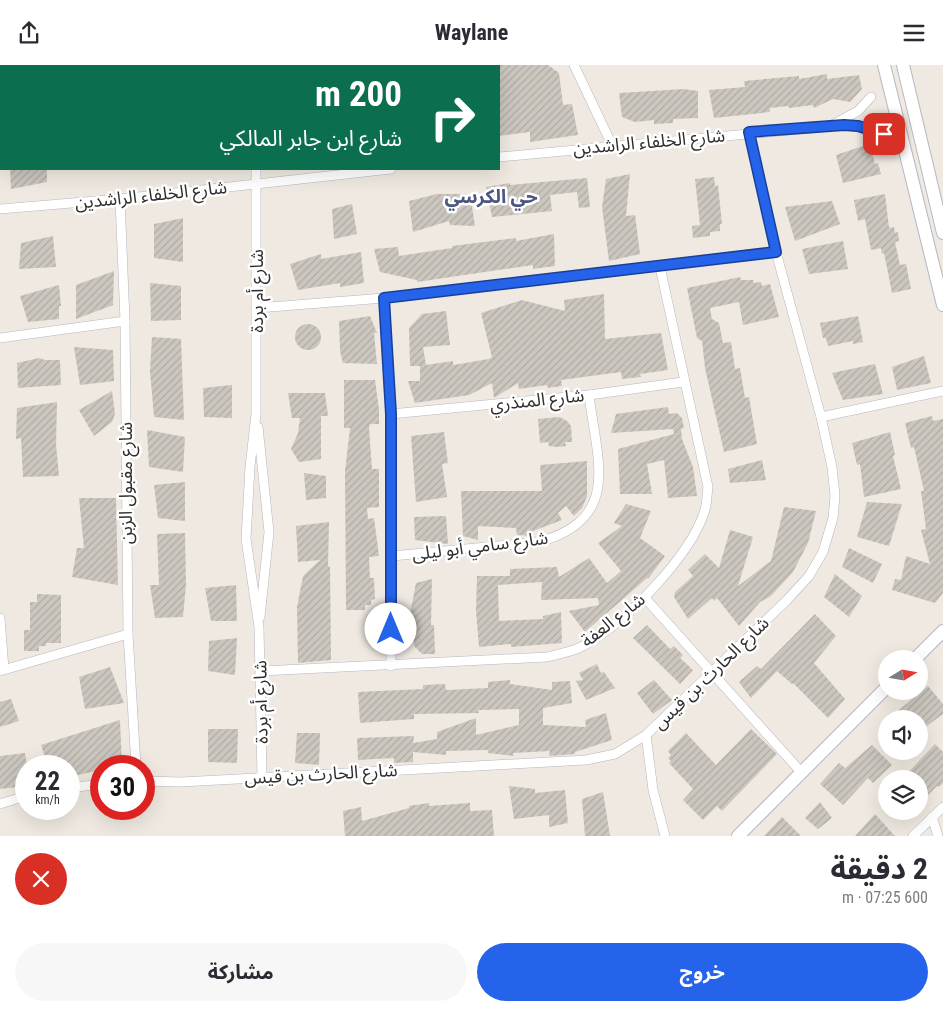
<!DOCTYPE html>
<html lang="ar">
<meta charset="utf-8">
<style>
body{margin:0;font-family:"Roboto Condensed","Noto Sans Arabic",sans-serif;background:#f7f7f7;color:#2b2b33;direction:rtl;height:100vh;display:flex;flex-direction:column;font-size:19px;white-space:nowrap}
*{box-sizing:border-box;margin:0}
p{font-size:16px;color:#7c7c81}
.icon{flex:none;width:28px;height:28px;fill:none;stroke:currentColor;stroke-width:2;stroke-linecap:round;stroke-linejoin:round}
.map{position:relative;height:771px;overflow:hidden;direction:ltr}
.details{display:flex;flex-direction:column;background:#fff;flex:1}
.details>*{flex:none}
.guide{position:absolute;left:0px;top:0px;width:500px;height:105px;box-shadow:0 5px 20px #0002;direction:rtl;background:#0b6e4f;color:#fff;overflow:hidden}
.needle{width:32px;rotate:79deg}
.controls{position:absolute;left:878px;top:585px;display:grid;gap:10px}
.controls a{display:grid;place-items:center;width:50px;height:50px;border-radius:50%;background:#fff;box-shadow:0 5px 20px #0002;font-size:25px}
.speed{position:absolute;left:15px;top:690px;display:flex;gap:10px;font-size:25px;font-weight:700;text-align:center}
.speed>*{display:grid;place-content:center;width:65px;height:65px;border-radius:50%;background:#fff;box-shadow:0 5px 20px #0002;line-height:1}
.speed small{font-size:12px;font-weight:400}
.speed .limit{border:8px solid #d22;background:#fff;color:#111}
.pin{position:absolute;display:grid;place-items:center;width:42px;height:42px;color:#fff;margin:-21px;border-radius:10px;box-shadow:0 2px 8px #0006}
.me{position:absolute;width:55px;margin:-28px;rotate:0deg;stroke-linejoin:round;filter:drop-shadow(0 0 4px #0008)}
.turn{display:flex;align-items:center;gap:18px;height:105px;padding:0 15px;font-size:22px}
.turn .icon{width:65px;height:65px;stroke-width:2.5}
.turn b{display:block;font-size:35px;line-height:42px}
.round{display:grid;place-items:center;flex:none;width:52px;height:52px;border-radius:26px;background:#f7f7f7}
.summary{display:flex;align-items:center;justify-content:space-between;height:85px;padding:0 15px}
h1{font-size:30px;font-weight:700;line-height:38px}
.action{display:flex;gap:10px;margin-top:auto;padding:10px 15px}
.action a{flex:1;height:58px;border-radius:30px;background:#2563eb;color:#fff;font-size:20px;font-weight:700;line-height:58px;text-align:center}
.action a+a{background:#f7f7f7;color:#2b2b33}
header{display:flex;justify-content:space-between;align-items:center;height:65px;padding:0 15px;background:#fff;font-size:22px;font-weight:700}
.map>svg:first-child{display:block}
.building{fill:url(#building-hatch)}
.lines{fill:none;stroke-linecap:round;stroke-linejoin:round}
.street-casing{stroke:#b4b7c1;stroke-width:10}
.secondary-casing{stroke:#b4b7c1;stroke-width:14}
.street{stroke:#fff;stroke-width:9}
.secondary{stroke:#fff;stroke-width:12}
.route-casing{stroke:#184099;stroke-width:12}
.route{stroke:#2563eb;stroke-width:9}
.labels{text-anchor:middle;stroke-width:5;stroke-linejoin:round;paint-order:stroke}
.street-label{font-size:18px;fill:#2e2e2e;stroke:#fff}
.neighbourhood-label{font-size:19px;font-weight:bold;fill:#4d5680;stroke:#fff}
</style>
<header><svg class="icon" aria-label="menu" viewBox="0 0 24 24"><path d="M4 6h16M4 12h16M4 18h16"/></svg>Waylane<svg class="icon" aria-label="share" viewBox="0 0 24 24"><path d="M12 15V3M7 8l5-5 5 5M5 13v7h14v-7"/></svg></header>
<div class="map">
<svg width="943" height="771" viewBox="0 0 943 771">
<defs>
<pattern id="building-hatch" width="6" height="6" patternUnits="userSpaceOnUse" patternTransform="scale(1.25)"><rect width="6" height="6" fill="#cbc7bf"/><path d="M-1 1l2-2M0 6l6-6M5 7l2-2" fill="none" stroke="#afaba4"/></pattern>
</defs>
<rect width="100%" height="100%" fill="#efe9e1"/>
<!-- building -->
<g class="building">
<polygon points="499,0 548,0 559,8 563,40 572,39 578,70 530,77 530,67 499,71"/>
<polygon points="827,9 827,14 859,10 862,24 850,37 833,34 814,43 813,40 789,43 788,41 770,43 770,47 714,53 709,25 745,22 744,16 799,11 799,14"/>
<polygon points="684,24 698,26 698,53 673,54 673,58 654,59 654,55 635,57 622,52 619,28"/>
<polygon points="863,81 871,84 875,99 878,98 881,109 843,118 836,90"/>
<polygon points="10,104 47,104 47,117 11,124"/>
<polygon points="630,109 626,151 635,150 640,189 609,196 602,142 606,114"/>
<polygon points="714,112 715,121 718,120 722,159 720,159 720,166 710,167 710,171 693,173 692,161 700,160 695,114"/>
<polygon points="587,113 590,142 579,143 577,127 550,130 552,146 492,152 486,122 510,118 510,120"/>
<polygon points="437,129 470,129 475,161 450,160 449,156 413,167 409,136"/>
<polygon points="885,129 889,163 894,162 895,168 898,167 899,176 895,177 900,200 906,199 911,224 892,228 884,188 882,189 881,183 871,185 865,154 858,156 854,135"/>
<polygon points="832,136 840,159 795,176 785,142"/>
<polygon points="352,139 357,169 334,174 332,144"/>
<polygon points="183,153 183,197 154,193 154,159"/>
<polygon points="554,169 555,201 533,204 533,200 417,217 417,215 380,207 374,184 398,182 399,191 452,183 452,181 516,173 516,176"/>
<polygon points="53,171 56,202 19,204 21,178"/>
<polygon points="843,176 848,204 809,209 802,184"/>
<polygon points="361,187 364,218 340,222 340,218 298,225 290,199 321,189 321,194"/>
<polygon points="114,206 113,240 76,254 76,220"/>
<polygon points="740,212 741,215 753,215 754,218 761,217 762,221 770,219 779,252 743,260 739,237 710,243 712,254 719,258 723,278 731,277 735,304 740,303 745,333 749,332 757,379 724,387 705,303 702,276 697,273 687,223"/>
<polygon points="150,218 181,221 181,255 151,256"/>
<polygon points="59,220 61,241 59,241 59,254 28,257 20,231"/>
<polygon points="604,229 605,274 661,268 668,305 640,309 641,312 622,314 621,307 561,315 562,321 548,323 547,320 519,324 518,318 494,333 492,318 469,330 415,338 408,316 420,316 420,301 410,301 409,263 422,249 446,246 450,280 423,282 426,300 453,296 453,300 489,294 492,292 481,248 522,235 565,246 564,235"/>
<polygon points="370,251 377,268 374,268 377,299 343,298 340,286 339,256"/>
<polygon points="858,251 863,277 853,279 853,276 828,281 826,273 823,273 820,258"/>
<circle cx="308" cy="272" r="13"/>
<polygon points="152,272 181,274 184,355 154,352 150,306"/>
<polygon points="74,282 113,285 114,316 80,320"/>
<polygon points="924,291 931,318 897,325 892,302"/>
<polygon points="39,293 45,295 60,295 61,320 18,323 17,298"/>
<polygon points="875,299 883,329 843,335 832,308"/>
<polygon points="344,315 375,315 379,345 379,359 370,359 369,363 372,404 379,404 379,442 367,443 368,454 374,453 379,491 369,492 370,513 374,513 375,534 371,535 371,540 365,540 365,545 346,545 345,406 350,363 344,363"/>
<polygon points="232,320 232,353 204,352 203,323"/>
<polygon points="112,326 115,349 112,357 94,371 79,345"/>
<polygon points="288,328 325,328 328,351 321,351 321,394 299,397 291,384 298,368 300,353 292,353"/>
<polygon points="57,337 56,379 59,411 23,412 21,373 16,374 17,343"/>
<polygon points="668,342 669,349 677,348 682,353 684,363 681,364 682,374 693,402 697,431 668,433 664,395 647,399 652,429 620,429 618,384 674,369 673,364 611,368 616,349"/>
<polygon points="932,351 933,356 943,354 943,528 935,538 892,525 895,514 901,515 906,491 930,499 921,465 926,464 921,426 924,426 914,382 911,383 905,358"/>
<polygon points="559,352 567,356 571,361 572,377 565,377 566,381 557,382 549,381 548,377 540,378 538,354"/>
<polygon points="147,365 185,372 183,407 149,402"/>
<polygon points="444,367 448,398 442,399 447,432 416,437 411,371"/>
<polygon points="890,367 895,390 893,391 901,424 864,432 860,399 857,400 852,378"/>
<polygon points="762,395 766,415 730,418 728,404"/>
<polygon points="587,396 587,431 582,443 574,451 566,441 558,448 562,455 533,466 533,471 517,470 516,463 478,461 478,475 463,471 461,426 542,426 540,400"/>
<polygon points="304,408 326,411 326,433 306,435"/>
<polygon points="185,417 185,456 158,453 154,420"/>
<polygon points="79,433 116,433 118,520 72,512 77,483 84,483"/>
<polygon points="867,437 902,439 889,481 857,472"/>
<polygon points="626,439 651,446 640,473 665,491 648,514 647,513 585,567 569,546 599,540 598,533 541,535 542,517 498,520 499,556 543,554 543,551 561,547 562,578 511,582 511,579 479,582 476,546 477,511 510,511 510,504 557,502 559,512 589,493 607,518 621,506 598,478 622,461 614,458"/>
<polygon points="784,442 816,446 808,478 793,507 771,531 760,537 739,561 717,533 714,536 712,533 688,554 674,532 675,527 693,511 688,505 705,489 719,503 730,465 753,472 738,521 771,496"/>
<polygon points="446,451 448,479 415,475 414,452"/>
<polygon points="329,457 328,502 330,501 331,595 298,598 297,542 303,511 320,495 298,497 296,461"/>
<polygon points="185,468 186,519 183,552 155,553 150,520 159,520 157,469"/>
<polygon points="849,483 882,499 873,518 842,502"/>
<polygon points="835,509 862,531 849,552 824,532"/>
<polygon points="432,514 431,560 434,560 435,589 422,589 414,581 413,549 410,549 416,518"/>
<polygon points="236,520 237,556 211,556 205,523"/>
<polygon points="37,529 61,530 61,578 46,578 46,581 39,581 39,586 24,586 24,565 30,565 30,537 37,537"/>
<polygon points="815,549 836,571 814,598 845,634 828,653 793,618 792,619 777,606 751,633 739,617 757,601 761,604"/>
<polygon points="647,560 670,584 674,581 683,590 680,593 693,605 680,619 633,573"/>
<polygon points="237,573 235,610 208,606 209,576"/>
<polygon points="597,599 601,608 604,607 615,623 586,635 576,616 583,615 579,608"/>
<polygon points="110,602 124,638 85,644 79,612"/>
<polygon points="510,615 510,619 552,625 552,617 570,616 572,638 543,643 543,660 586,662 585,655 606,648 612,675 575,687 575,689 549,691 550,686 513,688 514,691 488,688 488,685 446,686 446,690 413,687 413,697 394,698 394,693 358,695 357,673 414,671 413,678 437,674 437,667 476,653 476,670 519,660 519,644 478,645 479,648 414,649 414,654 360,658 358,627 423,624 423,620 445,619 446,625 488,623 488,617"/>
<polygon points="654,615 672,635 653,649 637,628"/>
<polygon points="928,621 943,639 943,649 919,667 919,654 888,654"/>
<polygon points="11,634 19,656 0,662 0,637"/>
<polygon points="120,655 122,701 101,701 101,705 69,712 69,701 48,701 41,680"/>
<polygon points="208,664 238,664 237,698 208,697"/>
<polygon points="751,664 777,689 722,746 717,741 703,755 683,735 693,724 669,698 671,696 668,693 671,690 668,686 686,668 716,700"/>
<polygon points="297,668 320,668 319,700 295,698"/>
<polygon points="935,679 943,687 943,718 939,722 937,721 919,739 919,714 902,714"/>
<polygon points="872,680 892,700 873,718 868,713 843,740 820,719 839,698 845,703"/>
<polygon points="25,688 27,701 26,721 0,724 0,691"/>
<polygon points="509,721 535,724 535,728 565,725 568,758 549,762 549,750 514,754"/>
<polygon points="603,727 610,771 585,771 582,734"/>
<polygon points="820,737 832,753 818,764 805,753"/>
<polygon points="429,738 429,741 470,738 470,746 492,745 494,771 345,771 343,746 361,742 362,756 409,743 409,741"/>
<polygon points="875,749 895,771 855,771"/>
<polygon points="782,752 801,771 764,771"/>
</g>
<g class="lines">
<!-- street casing -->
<g class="street-casing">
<g id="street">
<polyline points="259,0 260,1"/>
<polyline points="381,0 381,1"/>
<polyline points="574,0 612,80"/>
<polyline points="24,1 33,0"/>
<polyline points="247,1 247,0"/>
<polyline points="0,4 1,4"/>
<polyline points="834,59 858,46 871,32"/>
<polyline points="499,92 844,60 871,64 902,75"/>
<polyline points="256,104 256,349 250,402 246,474 259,562 262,712"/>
<polyline points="120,134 125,256 128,569 136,701"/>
<polyline points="0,144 120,134 391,104"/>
<polyline points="384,233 391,349 391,601"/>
<polyline points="257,243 384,233 776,187"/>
<polyline points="0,273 125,256"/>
<polyline points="391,349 589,330 683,317"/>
<polyline points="821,352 943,326"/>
<polyline points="258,362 269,467 260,552"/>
<path d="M 392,491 L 539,477 C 622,454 597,396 589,330"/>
<polyline points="645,533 802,708"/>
<polyline points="0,553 4,604"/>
<polyline points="0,606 128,569"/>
<path d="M 261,606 L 547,592 C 558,589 571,587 581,582 C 623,561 691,491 705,445 C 707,438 707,429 708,422 L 660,202"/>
<polyline points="646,670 653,725 665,771"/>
<polyline points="144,716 181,717 586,695 615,689 646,670 787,535 809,511 823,487 833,453 835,431 832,402 821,352 776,187 749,67"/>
<polyline points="69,723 101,719"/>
<polyline points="0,739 26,731"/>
<polyline points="932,752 938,771"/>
<polyline points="913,771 943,742"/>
</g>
</g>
<!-- secondary casing -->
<g class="secondary-casing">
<g id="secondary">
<polyline points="884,0 943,240"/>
<polyline points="903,0 943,168"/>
<polyline points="915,594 943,566"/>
<polyline points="738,771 886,623"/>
</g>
</g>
<!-- street -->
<use href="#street" class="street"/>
<!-- secondary -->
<use href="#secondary" class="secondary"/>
</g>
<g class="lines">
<!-- route casing -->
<g class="route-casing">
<polyline id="route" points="391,564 391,349 384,233 776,187 749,67 844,60 858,61 884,69"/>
</g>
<!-- route -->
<use href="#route" class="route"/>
</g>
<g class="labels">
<!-- street labels -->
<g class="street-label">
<text transform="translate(649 77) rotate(-5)" y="6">شارع الخلفاء الراشدين</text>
<text transform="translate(151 130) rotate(-6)" y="6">شارع الخلفاء الراشدين</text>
<text transform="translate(257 226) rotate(-90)" y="6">شارع أم بردة</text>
<text transform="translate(537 335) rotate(-6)" y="6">شارع المنذري</text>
<text transform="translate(126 418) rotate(-90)" y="6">شارع مقبول الزبن</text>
<text transform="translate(480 481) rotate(-7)" y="6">شارع سامي أبو ليلى</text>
<text transform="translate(613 555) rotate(-38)" y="6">شارع العفة</text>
<text transform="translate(711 608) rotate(-44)" y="6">شارع الحارث بن قيس</text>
<text transform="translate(261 637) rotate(-91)" y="6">شارع أم بردة</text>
<text transform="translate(321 709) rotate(-3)" y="6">شارع الحارث بن قيس</text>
</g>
<!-- neighbourhood labels -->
<g class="neighbourhood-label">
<text x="491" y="138">حي الكرسي</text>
</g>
</g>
</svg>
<div class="controls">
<a><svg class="needle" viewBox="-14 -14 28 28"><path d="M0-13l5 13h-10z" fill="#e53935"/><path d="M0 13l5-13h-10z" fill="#7c7c81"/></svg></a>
<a><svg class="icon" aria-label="sound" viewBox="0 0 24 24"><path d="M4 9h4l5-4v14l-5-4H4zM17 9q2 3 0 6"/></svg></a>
<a><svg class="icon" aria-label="layers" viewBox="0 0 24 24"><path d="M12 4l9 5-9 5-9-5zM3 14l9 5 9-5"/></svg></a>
</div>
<div class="speed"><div>22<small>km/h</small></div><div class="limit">30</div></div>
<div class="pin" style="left:884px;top:69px;background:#d93025"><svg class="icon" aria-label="arrive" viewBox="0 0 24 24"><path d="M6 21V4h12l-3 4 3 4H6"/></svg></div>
<svg class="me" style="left:391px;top:564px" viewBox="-20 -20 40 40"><circle r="19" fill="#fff"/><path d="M0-13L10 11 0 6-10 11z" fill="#2563eb"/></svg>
<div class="guide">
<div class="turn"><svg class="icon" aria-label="right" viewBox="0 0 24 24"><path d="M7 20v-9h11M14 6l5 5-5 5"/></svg><div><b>200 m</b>شارع ابن جابر المالكي</div></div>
</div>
</div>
<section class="details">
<div class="summary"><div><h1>2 دقيقة</h1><p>600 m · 07:25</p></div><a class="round" style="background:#d93025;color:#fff"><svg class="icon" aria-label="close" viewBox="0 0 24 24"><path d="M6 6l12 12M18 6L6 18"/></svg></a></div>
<div class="action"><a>خروج</a><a>مشاركة</a></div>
</section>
